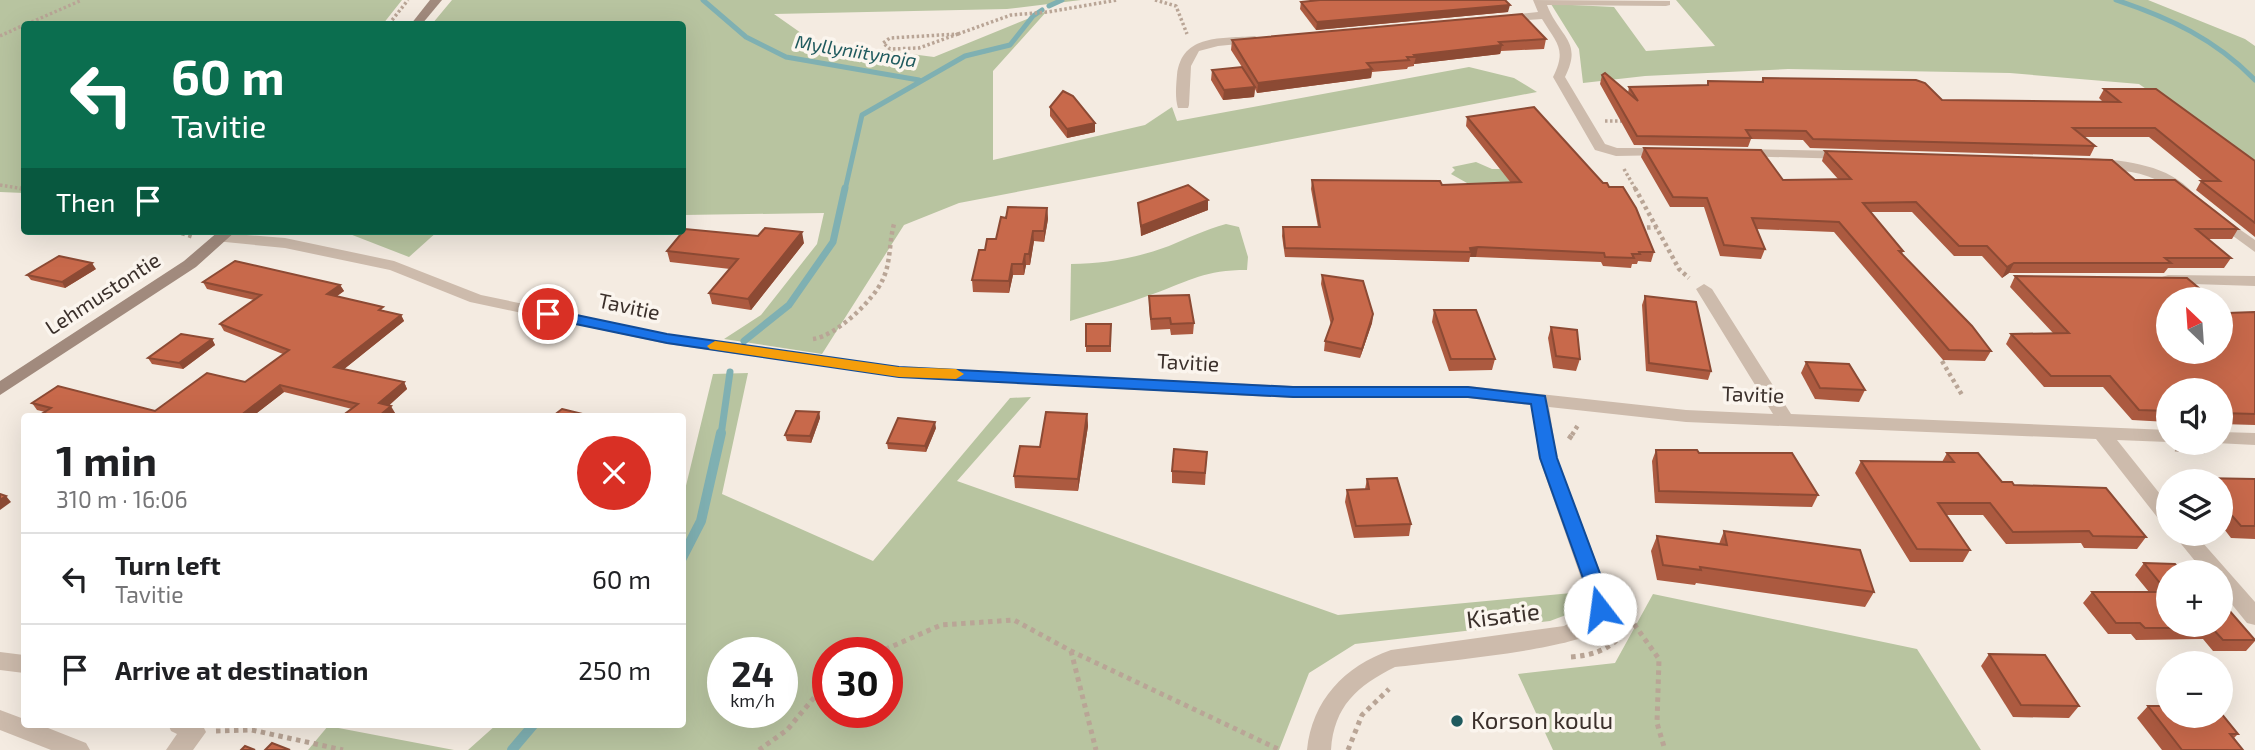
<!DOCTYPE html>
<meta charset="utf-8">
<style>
body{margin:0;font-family:"Exo 2",sans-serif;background:#f6f6f6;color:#202124;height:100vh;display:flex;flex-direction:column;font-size:26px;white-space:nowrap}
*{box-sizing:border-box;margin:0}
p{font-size:23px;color:#757577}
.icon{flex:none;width:38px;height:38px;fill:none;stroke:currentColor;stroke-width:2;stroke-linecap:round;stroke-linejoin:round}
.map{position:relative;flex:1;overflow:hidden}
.panel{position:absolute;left:21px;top:413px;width:665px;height:315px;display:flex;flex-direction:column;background:#fff;border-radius:7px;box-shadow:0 7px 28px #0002}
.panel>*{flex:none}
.banner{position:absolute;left:21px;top:21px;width:665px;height:214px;border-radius:7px;box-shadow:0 7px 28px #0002;background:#0b6e4f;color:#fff;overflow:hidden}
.needle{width:46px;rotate:335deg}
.controls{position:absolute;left:2156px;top:287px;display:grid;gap:14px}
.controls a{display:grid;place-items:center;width:77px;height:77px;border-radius:50%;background:#fff;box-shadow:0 7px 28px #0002;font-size:35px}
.speed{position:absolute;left:707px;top:637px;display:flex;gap:14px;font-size:35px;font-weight:700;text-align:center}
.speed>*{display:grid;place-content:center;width:91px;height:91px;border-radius:50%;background:#fff;box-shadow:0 7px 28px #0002;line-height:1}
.speed small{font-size:18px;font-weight:400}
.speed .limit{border:10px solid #d22;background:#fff;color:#111}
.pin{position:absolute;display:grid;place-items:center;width:60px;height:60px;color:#fff;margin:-30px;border:4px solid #fff;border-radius:50%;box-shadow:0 2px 7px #0007}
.me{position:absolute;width:77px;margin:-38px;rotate:345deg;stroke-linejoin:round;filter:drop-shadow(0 0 5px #0008)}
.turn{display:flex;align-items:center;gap:24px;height:147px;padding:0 35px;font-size:32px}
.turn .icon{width:91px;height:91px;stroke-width:2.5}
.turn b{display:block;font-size:49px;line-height:60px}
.then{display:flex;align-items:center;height:66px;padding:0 35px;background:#0003;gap:14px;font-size:26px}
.round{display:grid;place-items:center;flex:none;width:74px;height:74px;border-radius:37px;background:#f6f6f6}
.head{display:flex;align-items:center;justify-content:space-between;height:119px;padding:0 35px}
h1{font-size:42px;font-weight:700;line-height:52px}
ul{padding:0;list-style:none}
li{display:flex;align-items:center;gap:21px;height:91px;padding:0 35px;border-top:2px solid #e0e0e0}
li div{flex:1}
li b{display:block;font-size:26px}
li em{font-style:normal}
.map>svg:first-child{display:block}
.green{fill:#b8c4a0;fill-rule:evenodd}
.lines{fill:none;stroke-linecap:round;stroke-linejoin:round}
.stream-far2{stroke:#7fb0b2;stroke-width:5}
.stream-far1{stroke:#7fb0b2;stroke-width:7}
.stream{stroke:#7fb0b2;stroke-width:10}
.path-far2{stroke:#b9a596;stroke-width:3.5;stroke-dasharray:2.5 2.5;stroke-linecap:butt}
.path-far1{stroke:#b9a596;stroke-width:4.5;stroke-dasharray:3.5 3.5;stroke-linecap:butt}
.path{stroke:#b9a596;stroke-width:5;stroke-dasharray:4.5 4.5;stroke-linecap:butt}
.street{fill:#cdbbac;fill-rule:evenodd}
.secondary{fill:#a18a7d;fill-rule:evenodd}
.wall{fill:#ac5a40}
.shaded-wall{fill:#8c4a34}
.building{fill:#c8694b;stroke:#8c4a34;stroke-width:2}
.route{fill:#1a73e8;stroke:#114b97;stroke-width:2}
.slow{fill:#f59e0b}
.poi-dot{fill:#1f5a5e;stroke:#fbf5ee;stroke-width:2.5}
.labels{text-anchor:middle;stroke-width:7;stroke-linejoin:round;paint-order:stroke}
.far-water-label{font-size:19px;font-style:italic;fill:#1f5a5e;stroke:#fbf5ee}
.street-label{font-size:21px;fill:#3b302b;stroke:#fbf5ee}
.near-street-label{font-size:24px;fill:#3b302b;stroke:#fbf5ee}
.near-poi-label{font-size:24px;fill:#3b302b;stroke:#fbf5ee;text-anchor:start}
</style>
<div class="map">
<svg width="2255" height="750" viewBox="0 0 2255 750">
<rect width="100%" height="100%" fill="#f4ebe1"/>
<!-- green -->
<g class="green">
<polygon points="0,0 402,0 383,24 24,24 24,193 0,192"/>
<polygon points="452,0 1081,0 1007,9 774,14 838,59 880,50 934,57 1047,11 993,71 993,160 1145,125 1172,107 1177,121 1469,67 1514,78 1537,92 959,203 904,225 822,354 724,339 761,315 817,244 824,213 683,215 682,24 432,24"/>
<polygon points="1676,0 2148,0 2245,39 2255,46 2255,164 2139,84 2010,73 1788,69 1645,76 1583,83 1579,49 1551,4 1614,7 1646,51 1715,46"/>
<polygon points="1476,162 1492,169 1500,169 1514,186 1467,183 1451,174 1455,170 1452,167"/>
<path d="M 1226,224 L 1239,227 L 1248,257 L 1247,270 C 1204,270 1192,280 1153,294 C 1126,304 1098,312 1070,321 L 1071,264 C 1104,264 1137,258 1169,246 C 1188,238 1205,230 1226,224 Z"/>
<polygon points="342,231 438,231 409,257"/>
<path d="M 748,373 L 722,494 L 873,561 L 1010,398 L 1031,397 L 957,481 L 1338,615 L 1582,592 L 1574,612 L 1550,621 L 1355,644 L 1309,673 L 1279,750 L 468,750 L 496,725 L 682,724 L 683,498 L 713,374 ZM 723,653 L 782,653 L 782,712 L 723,712 ZM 828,653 L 887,653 L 887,712 L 828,712 Z"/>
<polygon points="1653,594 1917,649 1981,750 1553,750 1518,674 1615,663"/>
<polygon points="328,726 454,750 308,750"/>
</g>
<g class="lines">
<!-- stream-far2 -->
<g class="stream-far2">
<polyline points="703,0 746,37 786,57 919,80"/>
<path d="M 2116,0 C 2170,18 2215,39 2255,80"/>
<polyline points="1049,6 1062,0"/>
<polyline points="845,190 862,115 965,56 1010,45 1033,16 1042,10"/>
</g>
<!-- stream-far1 -->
<g class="stream-far1">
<polyline points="744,341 789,305 833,242 845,188"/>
<polyline points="721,435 730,372"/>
</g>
<!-- stream -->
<g class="stream">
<polyline points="682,558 701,521 721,433"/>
<polyline points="512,750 534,724"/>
</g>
<!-- path-far2 -->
<g class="path-far2">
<polyline points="1155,0 1176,6 1187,34"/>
<polyline points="27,24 82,0"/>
<polyline points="389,24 408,0"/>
<polygon points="958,34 919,48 890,49 883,43 890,38"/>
<polyline points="958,34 1011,15 1048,12 1117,0"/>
<polyline points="0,36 24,25"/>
<polyline points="1605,121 1624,121"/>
<polyline points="1624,169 1636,190"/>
<polyline points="0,185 24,189"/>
</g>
<!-- path-far1 -->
<g class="path-far1">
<polyline points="20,188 24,189"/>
<polyline points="1635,188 1679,269 1689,278"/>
<polyline points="1640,228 1657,227"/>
<polyline points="175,231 194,237"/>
<path d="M 813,339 C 836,336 874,300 883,279 C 891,262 889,242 894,224"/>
<polyline points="1942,361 1962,395"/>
<polyline points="1572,435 1578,425"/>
</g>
<!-- path -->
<g class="path">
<polyline points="1569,439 1573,433"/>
<polyline points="2175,449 2205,451"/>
<polyline points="1629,617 1659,659 1657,723 1665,750"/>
<polyline points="1071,651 1096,750"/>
<polyline points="877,653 941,625 1014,620 1071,651 1280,750"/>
<path d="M 1571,657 C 1614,654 1637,632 1623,587"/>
<polyline points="216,731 252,730 343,750"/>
<polyline points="759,750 787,730 828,681"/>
<polyline points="1348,750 1362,715 1389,689"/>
</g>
<!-- street -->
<g class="street">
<path d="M 1533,0 L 1670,1 L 1670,5 L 1666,6 L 1547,5 C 1560,38 1583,41 1565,77 L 1605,144 L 1617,148 L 1665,148 L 1672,152 L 1670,155 L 1616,156 L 1595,150 L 1553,77 C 1567,49 1557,44 1542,19 L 1502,22 L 1496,19 L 1502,16 L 1538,12 Z"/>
<path d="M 1255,36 L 1261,40 L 1259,42 L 1218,46 L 1199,51 L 1191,66 L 1189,105 L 1188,108 L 1178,108 C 1175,98 1176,86 1177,75 C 1182,33 1222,39 1255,36 Z"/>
<polygon points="1742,149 1847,151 1854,155 1847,159 1737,156 1737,150"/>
<path d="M 2092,158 C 2127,161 2169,165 2193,193 L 2191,196 C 2178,199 2168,186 2157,180 C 2134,169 2111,171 2087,165 L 2085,162 Z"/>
<polygon points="2219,215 2255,240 2255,252 2214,222 2212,219"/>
<path d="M 220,233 L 285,238 L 394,261 L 481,295 L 667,334 L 899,367 L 1293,386 L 1468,386 L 1686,410 L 1773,414 L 1696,289 L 1704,284 L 1712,289 L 1791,414 L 2168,430 L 2168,442 L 2117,440 L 2168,504 L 2168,524 L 2161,522 L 2096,439 L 1686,422 L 1549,407 L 1557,458 L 1609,595 C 1610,608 1608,621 1598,630 C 1573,650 1434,662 1395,667 C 1357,686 1334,706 1331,750 L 1307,750 C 1312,701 1344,666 1391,650 L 1564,626 L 1586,614 L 1587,595 L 1539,458 L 1531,405 L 1468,398 L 1293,398 L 899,377 L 667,344 L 470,302 L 390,270 L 285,248 L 215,241 L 212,238 L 215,235 Z"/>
<polygon points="2168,275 2255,276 2255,286 2162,283 2160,280 2162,277"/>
<polygon points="2221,432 2255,433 2255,445 2216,443 2221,443"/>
<polygon points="2173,534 2195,534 2255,602 2255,625 2247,623 2221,591 2221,572 2204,572"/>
<polygon points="0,652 24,655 24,673 0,670"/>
<polygon points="0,710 24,719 24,724 38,724 86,743 90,750 51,750 0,730"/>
<polygon points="168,724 202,724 206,732 193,750 166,750 177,734 171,731"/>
</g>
<!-- secondary -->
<g class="secondary">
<polygon points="430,0 442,0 422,24 411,24"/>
<polygon points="219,231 236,231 196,267 0,395 0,381 184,261"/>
</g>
</g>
<!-- wall -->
<g class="wall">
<polygon points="1301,2 1508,12 1316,30 1300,9"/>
<polygon points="1546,39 1544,49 1501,51 1500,54 1414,64 1414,66 1408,67 1407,69 1372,72 1371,78 1257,93 1255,89 1254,97 1223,100 1211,80 1212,70 1242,67 1231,50 1232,40"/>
<polygon points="1602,75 1628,93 1629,87 1707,85 1708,81 1761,82 1763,78 1942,100 2103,102 2099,98 2104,89 2255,161 2255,237 2196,190 2201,181 2203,181 2149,137 2084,137 2095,146 2090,156 1810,148 1803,140 1751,139 1748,147 1634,145 1600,84"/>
<polygon points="1050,107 1095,123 1095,132 1067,138 1050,116"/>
<polygon points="1467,117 1654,252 1651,262 1638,261 1637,264 1632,264 1631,268 1603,266 1601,262 1476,257 1470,257 1469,262 1285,257 1282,236 1283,227 1318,227 1311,189 1312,180 1442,185 1511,183 1466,126"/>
<polygon points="1644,148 1783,180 1838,179 1822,161 1825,151 2135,180 2238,229 2232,239 2208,239 2231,258 2224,268 2168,268 2164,273 2009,273 2002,278 1982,256 1954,256 1912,212 1871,212 1903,251 1902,254 1991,351 1985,361 1943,360 1834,232 1756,229 1765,249 1761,259 1720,256 1704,207 1670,207 1641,157"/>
<polygon points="1208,200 1208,210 1141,236 1138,203"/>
<polygon points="1047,208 1048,219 1044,242 1034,241 1030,265 1026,265 1024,275 1013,275 1009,293 973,292 972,280 996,239 1006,218"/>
<polygon points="758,236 804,243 751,310 712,304 709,293 730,269 670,262 667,251"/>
<polygon points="96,269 65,288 31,280 27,275"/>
<polygon points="1322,275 1373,314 1372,323 1360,358 1324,351 1325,341 1331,325 1321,284"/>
<polygon points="2015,276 2227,313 2255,312 2255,425 2221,424 2221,390 2168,390 2168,422 2132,420 2103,387 2044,387 2006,344 2011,334 2053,333 2010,287"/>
<polygon points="203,282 340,285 344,291 337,296 385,311 401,315 404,321 344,369 404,382 407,389 388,406 395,413 391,416 342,416 352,409 284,392 253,416 46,416 43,413 45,412 37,410 32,403 155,411 245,382 283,354 224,331 220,324 254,300 207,289"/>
<polygon points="1149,296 1194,323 1193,334 1171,335 1170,329 1151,330 1149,307"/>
<polygon points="1645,296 1711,371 1708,380 1646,371 1642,305"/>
<polygon points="1434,310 1495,359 1492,370 1449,371 1432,322"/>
<rect x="1086" y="324" width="25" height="28"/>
<polygon points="1551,327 1580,359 1576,371 1553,368 1548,338"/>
<polygon points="212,339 215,345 183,369 152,364 148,358"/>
<polygon points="1806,362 1865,390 1859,402 1815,399 1801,373"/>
<polygon points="819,412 820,418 811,443 787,441 785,435"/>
<polygon points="1087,414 1088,426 1078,491 1015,488 1014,476 1040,447"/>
<polygon points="936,428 926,452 888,449 887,443"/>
<polygon points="1656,450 1699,453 1818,495 1812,507 1655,503 1652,461"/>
<polygon points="1207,452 1205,485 1172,483 1172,471"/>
<polygon points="1947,453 2002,482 2014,485 2146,537 2137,549 2084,548 2081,543 2006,544 1983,515 1946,515 1970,550 1963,562 1910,562 1855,473 1861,461 1942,462"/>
<polygon points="2199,478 2255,479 2255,539 2231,538 2221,525 2221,481 2196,481"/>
<polygon points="1367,479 1411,524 1409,536 1354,538 1345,502 1347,490 1365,489"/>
<polygon points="1724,531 1874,592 1865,607 1696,583 1695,585 1657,580 1651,551 1657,536 1719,544"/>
<polygon points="2144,563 2221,625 2255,639 2255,641 2246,651 2213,651 2203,639 2136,640 2131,634 2108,634 2083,603 2092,592 2149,592 2135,575"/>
<polygon points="1989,654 2079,706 2069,718 2013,717 1981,666"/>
<polygon points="2148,706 2238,734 2234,738 2243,750 2162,750 2137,718"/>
</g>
<!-- shaded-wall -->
<g class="shaded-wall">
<polygon points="1510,5 1508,12 1316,30 1317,22"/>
<polygon points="1502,45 1500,54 1414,64 1416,57 1414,55"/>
<polygon points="1372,69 1371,78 1257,93 1258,83"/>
<polygon points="1255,87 1254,97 1223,100 1224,90"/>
<polygon points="1095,123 1095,132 1067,138 1067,129"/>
<polygon points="1208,200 1208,210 1141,236 1141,226"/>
<polygon points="1047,208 1048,219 1044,242 1044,231"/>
<polygon points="1033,231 1034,241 1030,265 1029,254"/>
<polygon points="802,232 804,243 751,310 748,299"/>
<polygon points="1478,247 1476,257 1470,257 1471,252 1470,248"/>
<polygon points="1025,254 1026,265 1024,275 1023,264"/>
<polygon points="92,263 96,269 65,288 62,282"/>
<polygon points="2014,263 2009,273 2002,278 2007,267"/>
<polygon points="1012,264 1013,275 1009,293 1009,281"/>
<polygon points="340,285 344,291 330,301 327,294"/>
<polygon points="1373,314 1372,323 1360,358 1362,349"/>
<polygon points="401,315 404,321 338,374 334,367"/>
<polygon points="212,339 215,345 183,369 179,363"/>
<polygon points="404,382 407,389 383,411 379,403"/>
<polygon points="280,385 284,392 253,416 240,416"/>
<polygon points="391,406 395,413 391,416 379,416"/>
<polygon points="819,412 820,418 811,443 810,436"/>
<polygon points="1087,414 1088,426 1078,491 1078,479"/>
<polygon points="935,422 936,428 926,452 925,446"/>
<polygon points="6,496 11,502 0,510 0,500"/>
</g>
<!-- building -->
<g class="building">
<polygon points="1320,0 1505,0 1510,5 1317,22 1301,2"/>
<polygon points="1522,14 1546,39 1499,42 1502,45 1414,55 1416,57 1407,57 1409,60 1367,63 1372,69 1258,83 1232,40"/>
<polygon points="1242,67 1255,87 1224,90 1212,70"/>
<polygon points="1605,73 1638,101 1629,87 1708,85 1708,81 1763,82 1763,78 1916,80 1925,83 1942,100 2120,102 2104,89 2156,89 2255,161 2255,223 2201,181 2220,181 2155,128 2073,128 2095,146 1813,139 1806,131 1746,130 1751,138 1637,136 1602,75"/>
<polygon points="1063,91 1073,96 1095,123 1067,129 1050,107"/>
<polygon points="1534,107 1603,183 1607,183 1609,187 1623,187 1636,208 1654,252 1639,252 1640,254 1632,254 1634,258 1605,257 1604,253 1478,247 1470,248 1471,252 1285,248 1283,227 1320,227 1312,180 1440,181 1442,185 1521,182 1467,117"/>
<polygon points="1644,148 1761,150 1783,180 1851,179 1825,151 2112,160 2135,180 2175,180 2238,229 2196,229 2231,258 2165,258 2171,263 2014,263 2007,267 1987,246 1959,246 1916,202 1863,203 1903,251 1899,251 1972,326 1991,351 1949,350 1839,222 1752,218 1765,249 1724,245 1707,198 1673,197"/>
<polygon points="1188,185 1208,200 1141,226 1138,203"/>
<polygon points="1008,207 1047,208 1044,231 1033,231 1029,254 1025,254 1023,264 1012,264 1009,281 972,280 979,250 985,250 987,239 996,239 1001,217 1006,218"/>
<polygon points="765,228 802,232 748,299 709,293 738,259 667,251 685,229 758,236"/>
<polygon points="59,256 92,263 62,282 27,275"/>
<polygon points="235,261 340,285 327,294 383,307 379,310 401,315 334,367 404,382 379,403 391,406 379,416 342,416 358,404 280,385 240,416 57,416 43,413 51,408 32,403 58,386 155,411 207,373 245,382 289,350 220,324 261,295 203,282"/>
<polygon points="1322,275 1363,281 1373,314 1362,349 1325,341 1333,319"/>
<polygon points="2015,276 2187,278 2212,299 2168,299 2168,352 2221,352 2221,307 2227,313 2255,312 2255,414 2221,413 2221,390 2168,390 2168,411 2139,410 2110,376 2051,376 2011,334 2069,333"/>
<polygon points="1189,295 1194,323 1171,324 1170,318 1151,319 1149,296"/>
<polygon points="1645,296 1696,302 1711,371 1649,363"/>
<polygon points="1434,310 1476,310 1495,359 1451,359"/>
<polygon points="1086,324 1111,324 1110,346 1086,346"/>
<polygon points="1551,327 1577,330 1580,359 1556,356"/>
<polygon points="181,334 212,339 179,363 148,358"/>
<polygon points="1806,362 1849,364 1865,390 1820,388"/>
<polygon points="562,409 587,415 585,416 553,416"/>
<polygon points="796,411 819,412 810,436 785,435"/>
<polygon points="1046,412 1087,414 1078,479 1014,476 1020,446 1040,447"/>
<polygon points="898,418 935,422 925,446 887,443"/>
<polygon points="1174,449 1207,452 1205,473 1172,471"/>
<polygon points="1656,450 1697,450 1699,453 1792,453 1818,495 1659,491"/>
<polygon points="1947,453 1978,453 2002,482 2012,482 2014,485 2106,488 2146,537 2093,536 2089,531 2013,532 1990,503 1938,503 1970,550 1917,549 1861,461 1954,462"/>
<polygon points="1397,478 1411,524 1356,526 1347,490 1369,489 1367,479"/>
<polygon points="2199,478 2255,479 2255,526 2241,526 2221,503 2221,481 2202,481"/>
<polygon points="0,494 6,496 0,500"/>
<polygon points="1724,531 1860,550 1874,592 1700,567 1701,570 1663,565 1657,536 1727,545"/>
<polygon points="2144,563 2175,564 2182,572 2168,572 2168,625 2221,625 2221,601 2255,640 2223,640 2212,628 2145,628 2140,623 2116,623 2092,592 2167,592"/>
<polygon points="1989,654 2045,655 2079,706 2021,705"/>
<polygon points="2148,706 2168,706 2168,716 2221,716 2221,713 2238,734 2230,734 2243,750 2182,750"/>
<polygon points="272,743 290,750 265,750"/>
<polygon points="245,746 255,750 241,750"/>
</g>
<!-- route -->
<polygon class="route" points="548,309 667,334 899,367 1293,387 1468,387 1545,396 1557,458 1608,595 1610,609 1607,615 1600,617 1593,615 1589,595 1540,458 1531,404 1468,397 1293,397 899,377 667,343 542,317 540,314 542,310"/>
<!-- slow -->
<polygon class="slow" points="715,341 899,367 956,369 964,374 956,379 899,377 710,349 707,346"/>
<!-- markers -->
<circle class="poi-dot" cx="1457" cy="721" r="7"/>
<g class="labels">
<!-- far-water labels -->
<g class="far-water-label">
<text transform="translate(856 51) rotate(9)" y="7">Myllyniitynoja</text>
</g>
<!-- street labels -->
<g class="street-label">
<text transform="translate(103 294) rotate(-33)" y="7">Lehmustontie</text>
<text transform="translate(629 307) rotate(12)" y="7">Tavitie</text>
<text transform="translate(1188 363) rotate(3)" y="7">Tavitie</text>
<text transform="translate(1753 395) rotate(2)" y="7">Tavitie</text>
</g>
<!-- near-street labels -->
<g class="near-street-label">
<text transform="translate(1503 616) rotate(-7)" y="8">Kisatie</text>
</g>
<!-- near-poi labels -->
<g class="near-poi-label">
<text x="1471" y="729">Korson koulu</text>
</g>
</g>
</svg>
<div class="controls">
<a><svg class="needle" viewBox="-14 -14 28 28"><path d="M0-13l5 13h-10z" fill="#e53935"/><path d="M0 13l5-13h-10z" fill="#757577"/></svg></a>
<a><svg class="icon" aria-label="sound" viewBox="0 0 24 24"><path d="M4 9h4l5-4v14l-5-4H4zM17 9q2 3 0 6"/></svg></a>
<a><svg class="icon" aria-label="layers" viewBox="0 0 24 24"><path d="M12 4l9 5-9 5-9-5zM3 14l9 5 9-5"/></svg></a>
<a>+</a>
<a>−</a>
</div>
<div class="speed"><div>24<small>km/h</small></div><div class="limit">30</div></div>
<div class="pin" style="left:548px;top:314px;background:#d93025"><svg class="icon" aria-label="arrive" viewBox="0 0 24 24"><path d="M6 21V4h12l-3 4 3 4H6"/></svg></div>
<svg class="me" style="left:1600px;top:609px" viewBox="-20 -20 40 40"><circle r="19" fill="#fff"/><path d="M0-13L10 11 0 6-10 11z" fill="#1a73e8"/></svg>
<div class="banner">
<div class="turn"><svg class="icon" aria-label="left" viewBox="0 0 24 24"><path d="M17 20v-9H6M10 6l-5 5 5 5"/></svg><div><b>60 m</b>Tavitie</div></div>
<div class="then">Then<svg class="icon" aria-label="arrive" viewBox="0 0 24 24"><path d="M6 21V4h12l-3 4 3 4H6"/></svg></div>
</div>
<section class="panel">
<div class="head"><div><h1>1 min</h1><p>310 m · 16:06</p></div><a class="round" style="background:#d93025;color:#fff"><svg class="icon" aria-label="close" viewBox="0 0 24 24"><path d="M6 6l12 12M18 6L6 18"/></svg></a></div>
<ul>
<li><svg class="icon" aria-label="left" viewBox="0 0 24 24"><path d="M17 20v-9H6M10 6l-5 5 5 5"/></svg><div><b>Turn left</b><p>Tavitie</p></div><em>60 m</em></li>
<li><svg class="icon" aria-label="arrive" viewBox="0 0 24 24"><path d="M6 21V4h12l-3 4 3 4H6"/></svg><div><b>Arrive at destination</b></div><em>250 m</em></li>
</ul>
</section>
</div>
